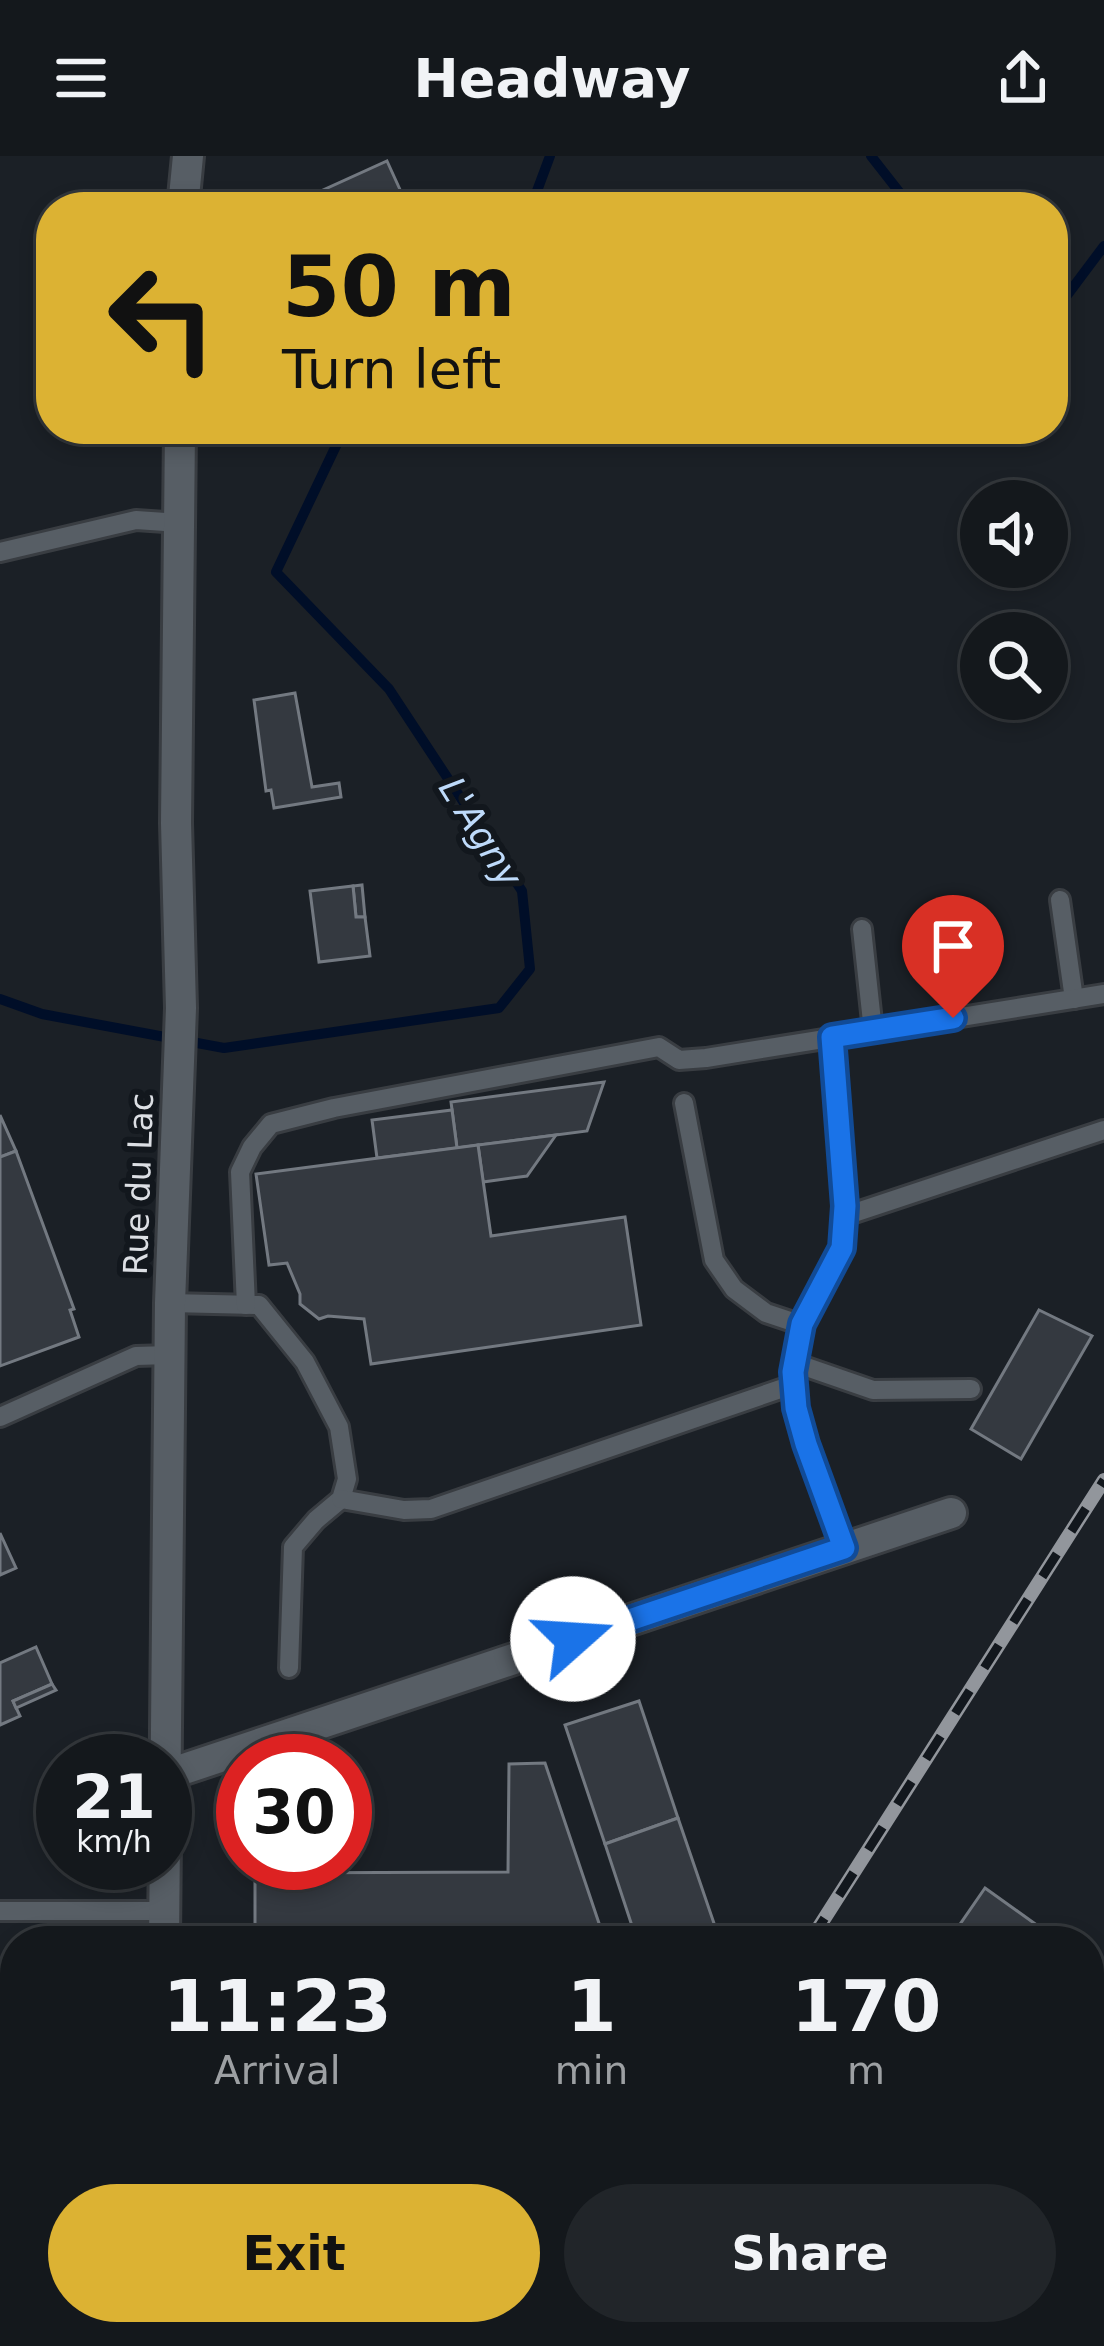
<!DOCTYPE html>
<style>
body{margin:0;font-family:"DejaVu Sans",sans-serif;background:#212529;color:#f1f3f6;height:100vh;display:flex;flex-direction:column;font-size:45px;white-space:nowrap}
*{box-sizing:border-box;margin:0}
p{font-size:39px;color:#9da0a3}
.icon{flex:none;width:66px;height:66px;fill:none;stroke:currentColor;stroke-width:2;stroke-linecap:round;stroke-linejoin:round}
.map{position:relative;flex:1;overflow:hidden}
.details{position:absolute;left:0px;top:1770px;width:1104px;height:420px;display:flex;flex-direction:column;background:#14181c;border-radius:48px 48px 0 0;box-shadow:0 6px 18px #0003,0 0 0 3px #33373b}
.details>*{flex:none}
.hud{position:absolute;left:36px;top:36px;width:1032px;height:252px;border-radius:48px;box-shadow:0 6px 18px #0003,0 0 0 3px #33373b;background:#dcb233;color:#111;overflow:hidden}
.tools{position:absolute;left:960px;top:324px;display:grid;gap:24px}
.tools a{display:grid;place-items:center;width:108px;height:108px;border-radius:50%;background:#14181c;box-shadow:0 6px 18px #0003,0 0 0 3px #33373b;font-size:60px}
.speed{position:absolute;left:36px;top:1578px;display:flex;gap:24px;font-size:60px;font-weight:700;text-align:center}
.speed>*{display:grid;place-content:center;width:156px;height:156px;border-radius:50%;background:#14181c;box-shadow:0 6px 18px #0003,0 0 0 3px #33373b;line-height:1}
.speed small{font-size:30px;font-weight:400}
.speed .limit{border:18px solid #d22;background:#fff;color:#111}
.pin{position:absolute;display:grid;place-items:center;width:102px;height:102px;color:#fff;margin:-123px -51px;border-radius:50% 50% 50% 0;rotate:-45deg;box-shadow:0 0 12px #0007}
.pin .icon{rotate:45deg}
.me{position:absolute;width:132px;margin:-66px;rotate:71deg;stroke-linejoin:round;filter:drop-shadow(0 0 9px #0008)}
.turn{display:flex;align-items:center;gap:42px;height:252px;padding:0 48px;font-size:54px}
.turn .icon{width:156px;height:156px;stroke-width:2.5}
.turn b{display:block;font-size:84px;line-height:102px}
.eta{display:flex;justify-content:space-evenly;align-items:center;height:204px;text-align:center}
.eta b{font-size:72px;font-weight:700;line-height:84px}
.cta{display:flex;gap:24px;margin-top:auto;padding:24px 48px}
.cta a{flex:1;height:138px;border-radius:72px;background:#dcb233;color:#111;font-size:48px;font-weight:700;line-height:138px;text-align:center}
.cta a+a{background:#212529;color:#f1f3f6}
header{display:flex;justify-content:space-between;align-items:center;height:156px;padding:0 48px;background:#14181c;font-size:54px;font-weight:700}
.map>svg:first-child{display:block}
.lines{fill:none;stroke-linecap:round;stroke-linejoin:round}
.stream{stroke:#000e28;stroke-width:10}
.building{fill:#343940;stroke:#737981;stroke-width:3}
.lane-casing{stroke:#393d42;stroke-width:24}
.street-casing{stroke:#393d42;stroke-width:36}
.secondary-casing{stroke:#393d42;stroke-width:36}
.lane{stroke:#575e65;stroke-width:18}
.street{stroke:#575e65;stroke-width:30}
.secondary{stroke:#575e65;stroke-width:30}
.rail-casing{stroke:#92969c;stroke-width:14}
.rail{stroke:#12171d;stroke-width:9;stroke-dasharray:27;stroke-linecap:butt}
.route-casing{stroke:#114b97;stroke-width:30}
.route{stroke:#1a73e8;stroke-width:21}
.labels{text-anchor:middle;stroke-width:12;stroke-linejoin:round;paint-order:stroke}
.street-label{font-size:33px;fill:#dcdfe4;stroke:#12171d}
.water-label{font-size:36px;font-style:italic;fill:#bedafa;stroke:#12171d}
</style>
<header><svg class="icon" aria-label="menu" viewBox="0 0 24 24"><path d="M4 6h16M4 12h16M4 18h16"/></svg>Headway<svg class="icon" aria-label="share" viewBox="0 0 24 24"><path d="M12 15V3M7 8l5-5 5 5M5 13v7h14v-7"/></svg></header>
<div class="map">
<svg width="1104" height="2190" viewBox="0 0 1104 2190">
<rect width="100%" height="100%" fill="#1b2026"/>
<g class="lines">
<!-- stream -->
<g class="stream">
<polyline points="871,0 911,51"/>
<polyline points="531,51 550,0"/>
<polyline points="1053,158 1104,90"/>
<polyline points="0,843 42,858 224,892 499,852 530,813 522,735 389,533 276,416 344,273"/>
</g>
</g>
<!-- building -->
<g class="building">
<polygon points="387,5 407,49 329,51 321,35"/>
<polygon points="433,35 446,51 426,51 421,45"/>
<polygon points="295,537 312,631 339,627 341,641 274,652 271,634 266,635 254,544"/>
<polygon points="362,729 365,761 356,761 353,730"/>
<polygon points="353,730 356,761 365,761 370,800 319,806 310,735"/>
<polygon points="604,926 587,975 457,992 451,946"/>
<polygon points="452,954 457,992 377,1002 372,964"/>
<polygon points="0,959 16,995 0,1001"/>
<polygon points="556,979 527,1020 483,1026 478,989"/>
<polygon points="478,989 491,1080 625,1061 641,1169 371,1208 364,1163 328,1160 319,1163 300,1148 300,1138 287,1107 269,1109 256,1018"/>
<polygon points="16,995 74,1153 70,1154 79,1181 0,1210 0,1001"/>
<polygon points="1039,1154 1092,1180 1021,1303 971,1273"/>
<polygon points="0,1377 16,1412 0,1419"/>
<polygon points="36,1491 52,1528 13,1545 20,1560 0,1569 0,1507"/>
<polygon points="52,1528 56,1534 16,1552 13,1545"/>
<polygon points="639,1545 678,1662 605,1688 565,1569"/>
<polygon points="545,1607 605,1785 255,1785 255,1717 508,1716 509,1608"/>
<polygon points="678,1662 718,1779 700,1785 637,1785 605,1688"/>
<polygon points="985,1732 1059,1785 965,1785 954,1777"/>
<polygon points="1089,1806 1104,1817 1104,1843 1101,1847 1104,1849 1104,1883 1089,1872"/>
<rect x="10" y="1860" width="5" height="83"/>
<polygon points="0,2121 15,2121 15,2175 63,2175 63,2179 0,2177"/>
<polygon points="286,2175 482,2175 470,2190 307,2190"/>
<polygon points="905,2175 931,2175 937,2190 869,2190"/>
<polygon points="959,2175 1042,2175 1031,2190 948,2190"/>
</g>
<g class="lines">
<!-- lane casing -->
<g class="lane-casing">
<g id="lane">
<polyline points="0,396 136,364 180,367"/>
<polyline points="1060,744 1074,843"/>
<polyline points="862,773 873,875"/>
<polyline points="832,881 845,1050 842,1092 802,1169 793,1216 797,1253 806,1289 844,1392"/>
<polyline points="684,947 714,1104 734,1133 766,1157 802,1169"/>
<polyline points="845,1060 1104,974"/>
<polyline points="170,1147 259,1149 305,1206 339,1271 347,1323 341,1343 316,1364 293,1391 289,1512"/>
<polyline points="246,1149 240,1016 252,991 271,968 334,952 659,891 679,904 706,902 1104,838"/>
<polyline points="795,1207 873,1234 971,1233"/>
<polyline points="0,1261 136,1200 169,1199"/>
<polyline points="341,1343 404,1354 431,1353 795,1228"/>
<polyline points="0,1755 164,1755"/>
</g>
</g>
<!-- street casing -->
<g class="street-casing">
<g id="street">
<polyline points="166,1619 951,1357"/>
<polyline points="0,2050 15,2049"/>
</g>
</g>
<!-- secondary casing -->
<g class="secondary-casing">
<g id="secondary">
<polyline points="183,51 188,0"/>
<polyline points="164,1785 170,1147 181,852 176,667 180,273"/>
<polyline points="159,2190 160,2175"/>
</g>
</g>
<!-- lane -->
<use href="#lane" class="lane"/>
<!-- street -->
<use href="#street" class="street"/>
<!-- secondary -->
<use href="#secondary" class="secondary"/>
<!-- rail casing -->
<g class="rail-casing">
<g id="rail">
<polyline points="810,1785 1104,1324"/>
<polyline points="541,2190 552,2175"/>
</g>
</g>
<!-- rail -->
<use href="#rail" class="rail"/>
</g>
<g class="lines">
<!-- route casing -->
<g class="route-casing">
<polyline id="route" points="573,1483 844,1392 806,1288 796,1252 793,1216 802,1168 842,1092 845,1050 832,881 953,862"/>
</g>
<!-- route -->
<use href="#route" class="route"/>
</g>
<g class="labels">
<!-- street labels -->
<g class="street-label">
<text transform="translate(138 1028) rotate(-88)" y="12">Rue du Lac</text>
</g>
<!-- water labels -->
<g class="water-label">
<text transform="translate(481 676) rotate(58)" y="13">L'Agny</text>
</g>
</g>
</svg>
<div class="tools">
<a><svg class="icon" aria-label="sound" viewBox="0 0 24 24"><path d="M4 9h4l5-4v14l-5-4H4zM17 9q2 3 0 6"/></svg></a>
<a><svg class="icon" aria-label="search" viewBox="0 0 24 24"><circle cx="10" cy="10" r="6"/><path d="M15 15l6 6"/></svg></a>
</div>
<div class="speed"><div>21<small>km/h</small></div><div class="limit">30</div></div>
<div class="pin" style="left:953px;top:862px;background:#d93025"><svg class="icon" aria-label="arrive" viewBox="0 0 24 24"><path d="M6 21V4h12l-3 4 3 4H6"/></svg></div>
<svg class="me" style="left:573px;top:1483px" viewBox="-20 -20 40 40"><circle r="19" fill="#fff"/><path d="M0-13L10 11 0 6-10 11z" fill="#1a73e8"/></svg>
<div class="hud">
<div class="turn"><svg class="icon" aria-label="left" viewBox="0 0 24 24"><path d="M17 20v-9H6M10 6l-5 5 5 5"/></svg><div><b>50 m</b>Turn left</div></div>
</div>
<section class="details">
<div class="eta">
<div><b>11:23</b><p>Arrival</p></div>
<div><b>1</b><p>min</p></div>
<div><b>170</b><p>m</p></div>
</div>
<div class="cta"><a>Exit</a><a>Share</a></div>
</section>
</div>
